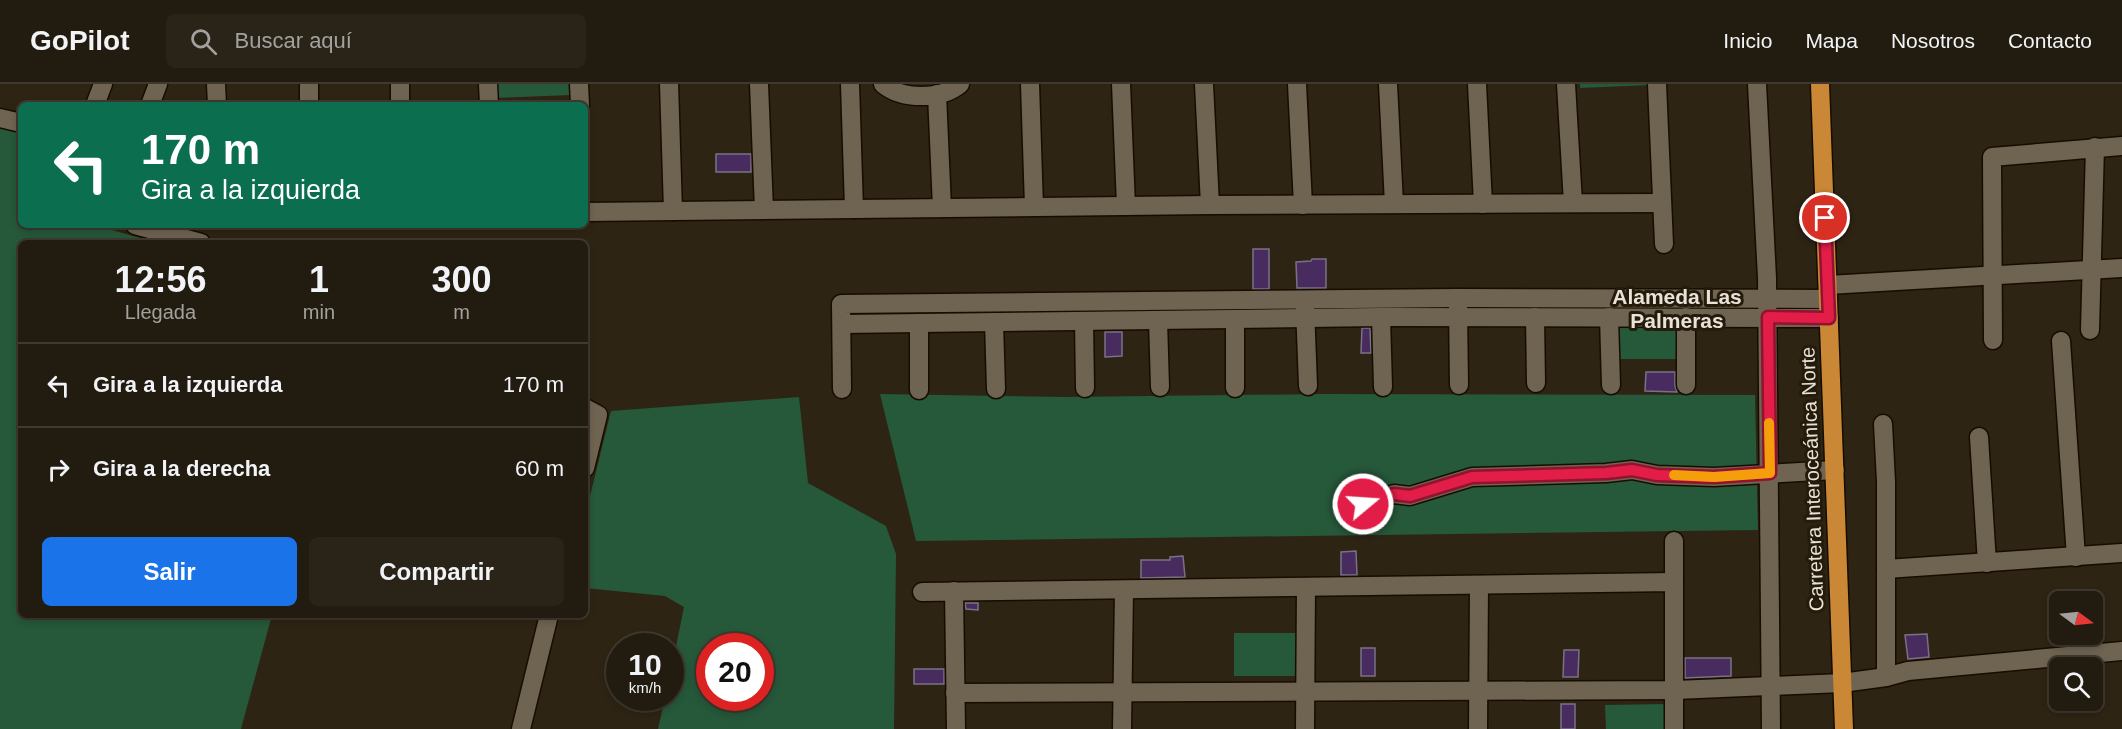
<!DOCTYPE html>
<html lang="es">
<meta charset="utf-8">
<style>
body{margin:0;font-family:Helvetica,sans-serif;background:#2a2418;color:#f1f3f6;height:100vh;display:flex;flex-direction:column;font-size:22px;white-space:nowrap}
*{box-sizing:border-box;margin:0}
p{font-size:20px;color:#a2a19e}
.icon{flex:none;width:33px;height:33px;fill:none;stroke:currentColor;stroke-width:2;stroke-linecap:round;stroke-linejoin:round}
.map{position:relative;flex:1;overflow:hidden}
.sheet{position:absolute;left:18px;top:156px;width:570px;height:378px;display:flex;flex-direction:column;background:#221b0f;border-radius:9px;box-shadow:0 3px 9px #0003,0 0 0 2px #3f392f}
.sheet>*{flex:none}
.banner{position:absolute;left:18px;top:18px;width:570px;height:126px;border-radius:9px;box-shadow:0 3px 9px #0003,0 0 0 2px #3f392f;background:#0b6e4f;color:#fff;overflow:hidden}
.needle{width:39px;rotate:105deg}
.fabs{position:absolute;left:2049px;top:507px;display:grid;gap:12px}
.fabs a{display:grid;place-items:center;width:54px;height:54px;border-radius:9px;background:#221b0f;box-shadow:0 3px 9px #0003,0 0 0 2px #3f392f;font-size:30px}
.speed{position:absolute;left:606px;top:549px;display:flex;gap:12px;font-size:30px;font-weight:700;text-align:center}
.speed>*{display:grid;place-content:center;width:78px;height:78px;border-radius:50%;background:#221b0f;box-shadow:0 3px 9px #0003,0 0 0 2px #3f392f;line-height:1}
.speed small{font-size:15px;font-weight:400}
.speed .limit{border:9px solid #d22;background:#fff;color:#111}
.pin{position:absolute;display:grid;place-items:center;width:51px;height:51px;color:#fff;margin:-26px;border:3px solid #fff;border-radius:50%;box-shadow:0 2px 6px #0007}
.me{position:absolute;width:66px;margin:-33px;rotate:72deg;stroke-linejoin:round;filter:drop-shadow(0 0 4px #0008)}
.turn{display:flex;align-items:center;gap:21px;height:126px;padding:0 24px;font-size:27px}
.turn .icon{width:78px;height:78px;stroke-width:2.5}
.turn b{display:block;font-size:42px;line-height:51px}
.eta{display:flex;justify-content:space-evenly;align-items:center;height:102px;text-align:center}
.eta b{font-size:36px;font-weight:800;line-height:42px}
.primary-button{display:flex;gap:12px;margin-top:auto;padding:12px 24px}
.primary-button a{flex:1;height:69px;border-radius:9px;background:#1a73e8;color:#fff;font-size:24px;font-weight:800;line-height:69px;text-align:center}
.primary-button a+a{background:#2a2418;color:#f1f3f6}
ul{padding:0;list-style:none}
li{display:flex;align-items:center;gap:18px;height:84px;padding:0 24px;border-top:2px solid #3f392f}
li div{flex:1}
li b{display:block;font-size:22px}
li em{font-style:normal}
header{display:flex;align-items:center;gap:36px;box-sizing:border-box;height:84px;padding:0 30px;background:#221b0f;border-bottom:2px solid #3f392f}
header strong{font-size:28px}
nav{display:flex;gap:33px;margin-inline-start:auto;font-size:21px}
.search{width:420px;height:54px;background:#2a2418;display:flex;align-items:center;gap:15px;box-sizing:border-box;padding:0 21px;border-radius:9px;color:#a2a19e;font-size:22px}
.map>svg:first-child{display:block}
.green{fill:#26583a;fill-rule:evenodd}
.building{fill:#482c60;stroke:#7a7184;stroke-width:1.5}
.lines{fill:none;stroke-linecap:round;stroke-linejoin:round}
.minor-casing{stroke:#160d01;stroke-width:21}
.highway-casing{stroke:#160d01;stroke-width:21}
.minor{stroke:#6f6351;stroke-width:18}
.highway{stroke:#ca8836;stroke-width:18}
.route-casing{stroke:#92132f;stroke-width:15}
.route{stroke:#e11d48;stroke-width:10}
.slow{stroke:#f59e0b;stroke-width:10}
.labels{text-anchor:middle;stroke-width:6;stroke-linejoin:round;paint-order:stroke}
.street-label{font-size:20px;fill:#e9e2d8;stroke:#241b0a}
.neighbourhood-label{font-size:21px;font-weight:bold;fill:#e9e2d8;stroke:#241b0a}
</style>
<header>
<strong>GoPilot</strong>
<div class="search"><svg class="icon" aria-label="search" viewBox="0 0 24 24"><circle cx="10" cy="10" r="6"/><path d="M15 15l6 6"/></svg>Buscar aquí</div>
<nav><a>Inicio</a><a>Mapa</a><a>Nosotros</a><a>Contacto</a></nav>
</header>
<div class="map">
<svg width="2122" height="645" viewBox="0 0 2122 645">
<rect width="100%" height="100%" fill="#2e2414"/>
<!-- green -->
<g class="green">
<polygon points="496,0 571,0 571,11 496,14"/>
<polygon points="1580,0 1651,0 1651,1 1580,4"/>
<polygon points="0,43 21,48 21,141 94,141 158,159 21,159 21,531 272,531 241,645 0,645"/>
<polygon points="1677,241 1678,275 1618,275 1618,242"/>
<polygon points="880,310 1066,313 1324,310 1755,311 1758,446 916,457"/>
<path d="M 799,313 L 808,399 L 886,442 L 896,470 L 894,645 L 658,645 L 665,614 L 670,614 L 671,587 L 684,523 L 665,512 L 585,504 L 585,432 L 611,327 ZM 760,562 L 760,614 L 710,614 L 710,562 Z"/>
<rect x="1234" y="549" width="64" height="43"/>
<polygon points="1665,620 1665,645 1606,645 1605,621"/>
</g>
<!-- building -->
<g class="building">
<rect x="716" y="70" width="35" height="18"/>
<rect x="1253" y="165" width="16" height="40"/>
<polygon points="1312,175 1326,175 1326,204 1297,204 1296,178 1311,177"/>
<polygon points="1362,244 1370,244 1371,269 1361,269"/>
<polygon points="1105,248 1122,248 1122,272 1105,273"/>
<polygon points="1646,288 1675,288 1675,302 1677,308 1645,307"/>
<polygon points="1356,467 1357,491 1341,491 1341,468"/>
<polygon points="1183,472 1185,493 1141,494 1141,476 1170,476 1170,473"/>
<polygon points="965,519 978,519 978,526 966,525"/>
<polygon points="1927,550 1929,573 1908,575 1905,551"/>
<rect x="1361" y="564" width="14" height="28"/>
<polygon points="1564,566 1579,566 1578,593 1563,593"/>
<polygon points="1685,574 1731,574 1731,592 1685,594"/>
<rect x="914" y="585" width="30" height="15"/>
<rect x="1561" y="620" width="14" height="25"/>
</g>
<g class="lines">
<!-- minor casing -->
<g class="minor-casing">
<g id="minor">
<polyline points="216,0 217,21"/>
<polyline points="309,0 309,21"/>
<polyline points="400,0 400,21"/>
<polyline points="488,0 489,21"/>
<polyline points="579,0 580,21"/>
<polyline points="669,0 673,127"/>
<polyline points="759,0 764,126"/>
<polyline points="850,0 854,125"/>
<path d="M 883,0 C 902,16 941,16 960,0"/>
<polyline points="1030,0 1034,123"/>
<polyline points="1121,0 1126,122"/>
<polyline points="1204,0 1210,121"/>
<polyline points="1297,0 1303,121"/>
<polyline points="1388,0 1394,120"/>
<polyline points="1477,0 1483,120"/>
<polyline points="1566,0 1573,119"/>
<polyline points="1657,0 1664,160"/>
<polyline points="1757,0 1767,194 1771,645"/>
<polyline points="937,10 942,124"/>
<polyline points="95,21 103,0"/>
<polyline points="150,21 158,0"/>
<polyline points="0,34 21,39"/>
<polyline points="585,128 1210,121 1662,119"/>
<polyline points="135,141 201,159"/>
<polyline points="1828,201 2122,184"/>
<polyline points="1458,222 1459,301"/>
<polyline points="1305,223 1308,302"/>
<polyline points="1381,233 1383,303"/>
<polyline points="1535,233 1536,299"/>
<polyline points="1609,233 1611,301"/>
<polyline points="1235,235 1235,304"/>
<polyline points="1158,236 1160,303"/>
<polyline points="1084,237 1085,304"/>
<polyline points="994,238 996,305"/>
<polyline points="919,239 919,306"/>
<polyline points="842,240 1381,233 1829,234"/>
<polyline points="2090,246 2095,63"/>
<polyline points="1993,256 1992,73 2122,62"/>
<polyline points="2061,257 2076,473"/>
<polyline points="1686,301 1686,233"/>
<polyline points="842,305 841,220 1458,214 1828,215"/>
<polyline points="585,324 598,331 585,384"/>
<polyline points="1883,340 1886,398 1886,593"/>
<polyline points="1979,353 1987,479"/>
<polyline points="1347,419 1363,420 1394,410 1410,412 1472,393 1606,389 1632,386 1657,391 1714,393 1835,386"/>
<polyline points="1674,457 1674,498"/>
<polyline points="1886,485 2122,469"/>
<polyline points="954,507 956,645"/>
<polyline points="922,508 1674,498 1674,645"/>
<polyline points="955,609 1676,606 1842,599 1886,593 1908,587 2122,567"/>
<polyline points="521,645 549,531"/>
<polyline points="1122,645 1124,506"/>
<polyline points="1305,645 1306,503"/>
<polyline points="1478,645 1479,501"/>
</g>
</g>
<!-- highway casing -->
<g class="highway-casing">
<polyline id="highway" points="1820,0 1844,645"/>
</g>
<!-- minor -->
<use href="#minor" class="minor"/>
<!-- highway -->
<use href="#highway" class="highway"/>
</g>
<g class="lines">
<!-- route casing -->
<g class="route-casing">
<polyline id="route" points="1363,420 1394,410 1410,412 1472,393 1606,389 1632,386 1657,391 1714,393 1770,389 1768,233 1829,234 1825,134"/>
</g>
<!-- route -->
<use href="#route" class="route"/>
<!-- slow -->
<polyline class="slow" points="1674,391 1714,393 1770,389 1769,339"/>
</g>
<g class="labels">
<!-- street labels -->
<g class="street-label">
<text transform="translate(1812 395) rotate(-92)" y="7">Carretera Interoceánica Norte</text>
</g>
<!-- neighbourhood labels -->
<g class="neighbourhood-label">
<text x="1677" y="220">Alameda Las<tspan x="1677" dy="24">Palmeras</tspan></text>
</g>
</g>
</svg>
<div class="fabs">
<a><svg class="needle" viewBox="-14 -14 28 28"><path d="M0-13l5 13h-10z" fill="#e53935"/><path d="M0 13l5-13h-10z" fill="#a2a19e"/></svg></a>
<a><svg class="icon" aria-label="search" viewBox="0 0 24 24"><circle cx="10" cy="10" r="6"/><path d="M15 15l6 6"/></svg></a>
</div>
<div class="speed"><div>10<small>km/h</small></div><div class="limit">20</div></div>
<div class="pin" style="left:1825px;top:134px;background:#d93025"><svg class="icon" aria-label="arrive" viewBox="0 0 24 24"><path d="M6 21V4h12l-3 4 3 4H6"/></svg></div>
<svg class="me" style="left:1363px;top:420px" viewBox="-20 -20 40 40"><circle r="17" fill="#e11d48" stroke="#fff" stroke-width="3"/><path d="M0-11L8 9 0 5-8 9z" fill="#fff"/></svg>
<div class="banner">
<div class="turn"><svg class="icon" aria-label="left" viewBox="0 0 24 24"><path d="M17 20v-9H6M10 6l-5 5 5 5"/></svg><div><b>170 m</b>Gira a la izquierda</div></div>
</div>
<section class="sheet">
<div class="eta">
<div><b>12:56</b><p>Llegada</p></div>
<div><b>1</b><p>min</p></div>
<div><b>300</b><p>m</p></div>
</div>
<ul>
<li><svg class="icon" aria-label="left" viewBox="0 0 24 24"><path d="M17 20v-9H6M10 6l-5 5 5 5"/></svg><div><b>Gira a la izquierda</b></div><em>170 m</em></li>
<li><svg class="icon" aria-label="right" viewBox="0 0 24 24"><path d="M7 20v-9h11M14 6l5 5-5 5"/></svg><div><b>Gira a la derecha</b></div><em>60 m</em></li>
</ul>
<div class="primary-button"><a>Salir</a><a>Compartir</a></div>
</section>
</div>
